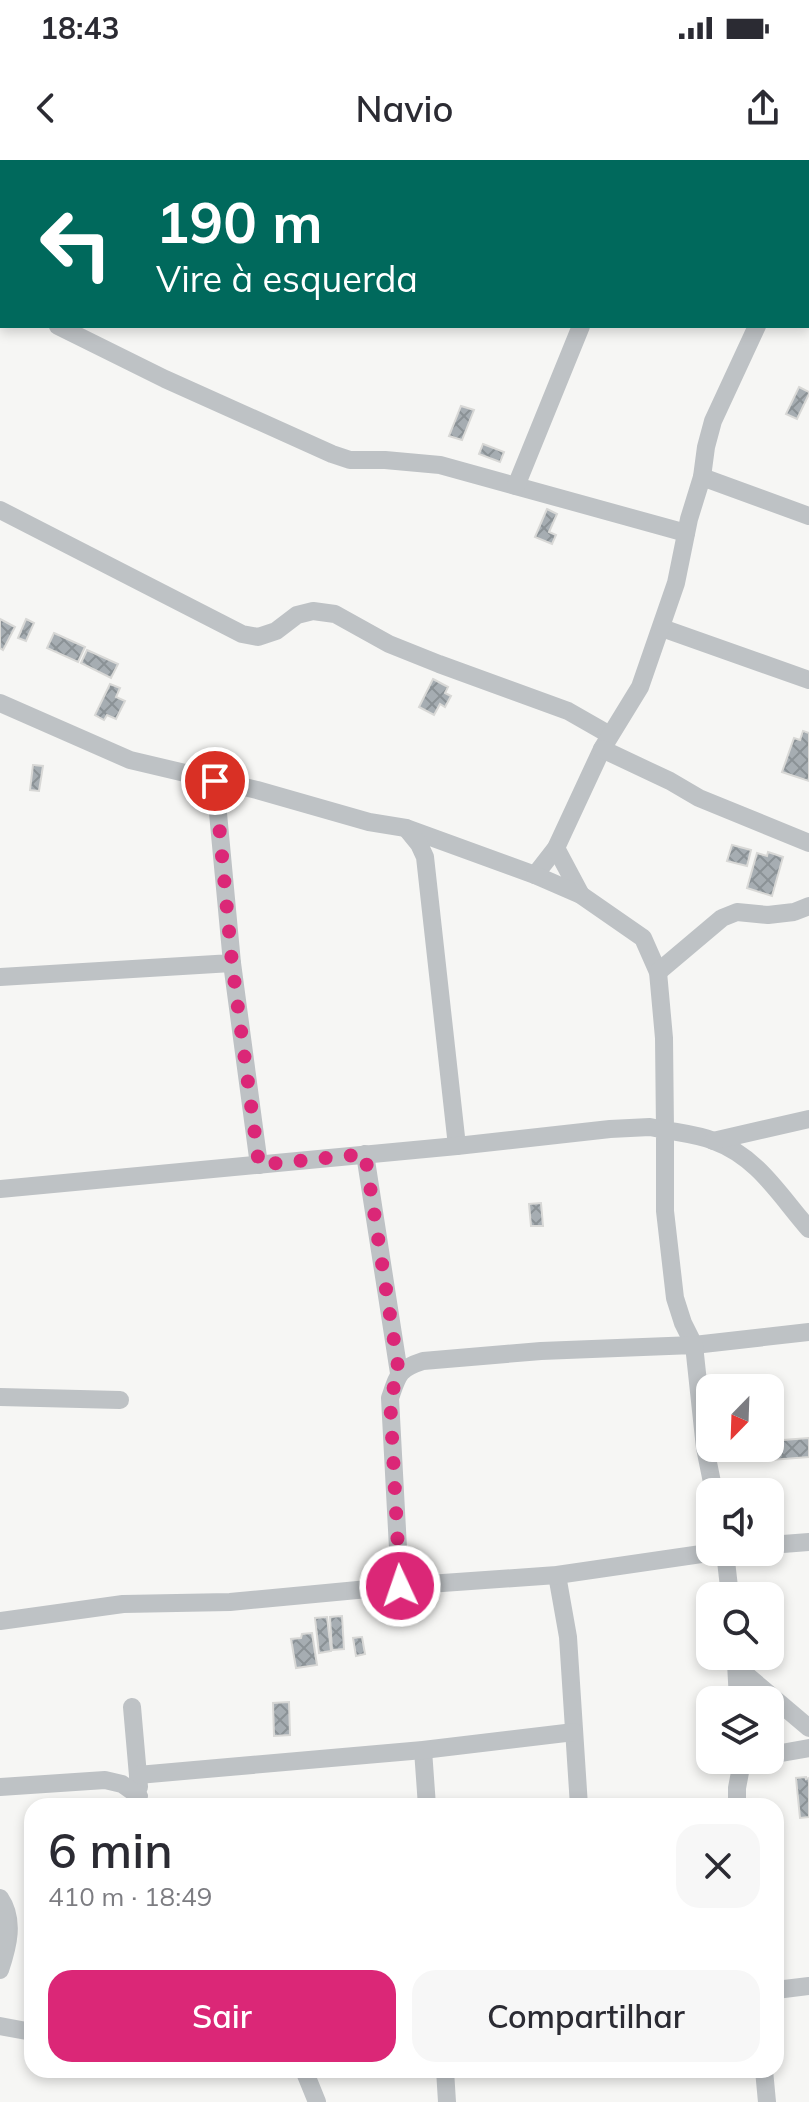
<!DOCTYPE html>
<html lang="pt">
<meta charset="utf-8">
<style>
body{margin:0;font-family:Mulish,sans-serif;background:#f7f7f7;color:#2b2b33;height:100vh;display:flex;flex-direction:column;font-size:30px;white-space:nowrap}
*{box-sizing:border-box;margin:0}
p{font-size:26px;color:#7c7c81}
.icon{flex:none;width:44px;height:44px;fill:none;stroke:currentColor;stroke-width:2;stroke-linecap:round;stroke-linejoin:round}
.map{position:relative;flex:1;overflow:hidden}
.panel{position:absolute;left:24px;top:1638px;width:760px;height:280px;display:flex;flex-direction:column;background:#fff;border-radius:24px;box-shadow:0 4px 12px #0003}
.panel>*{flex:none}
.top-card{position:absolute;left:0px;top:0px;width:810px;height:168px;box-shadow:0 4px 12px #0003;background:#00695c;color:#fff;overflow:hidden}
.needle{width:52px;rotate:203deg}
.controls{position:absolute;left:696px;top:1214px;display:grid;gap:16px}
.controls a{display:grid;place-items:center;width:88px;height:88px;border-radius:16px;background:#fff;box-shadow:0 4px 12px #0003;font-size:40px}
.pin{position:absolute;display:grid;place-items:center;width:68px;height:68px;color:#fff;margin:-34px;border:4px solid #fff;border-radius:50%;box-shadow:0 2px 8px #0007}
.me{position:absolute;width:88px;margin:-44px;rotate:357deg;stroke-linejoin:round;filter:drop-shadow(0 0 6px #0008)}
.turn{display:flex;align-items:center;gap:28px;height:168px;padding:0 24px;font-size:36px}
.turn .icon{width:104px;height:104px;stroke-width:2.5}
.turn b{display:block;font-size:56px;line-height:68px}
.round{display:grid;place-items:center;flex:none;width:84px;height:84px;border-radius:24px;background:#f7f7f7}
.headline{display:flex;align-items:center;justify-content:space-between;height:136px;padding:0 24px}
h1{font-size:48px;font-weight:600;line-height:60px}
.action{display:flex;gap:16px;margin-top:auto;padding:16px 24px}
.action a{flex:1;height:92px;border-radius:24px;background:#db2777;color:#fff;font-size:32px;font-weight:600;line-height:92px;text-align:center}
.action a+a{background:#f7f7f7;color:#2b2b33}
.status{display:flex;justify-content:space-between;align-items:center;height:56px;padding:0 40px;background:#fff;direction:ltr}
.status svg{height:22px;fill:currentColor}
header{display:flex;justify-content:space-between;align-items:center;height:104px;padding:0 24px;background:#fff;font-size:36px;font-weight:600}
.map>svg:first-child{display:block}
.building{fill:url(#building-cross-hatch);stroke:#d8d8d6;stroke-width:2}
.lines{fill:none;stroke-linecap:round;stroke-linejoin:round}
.minor{stroke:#bec2c5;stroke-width:18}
.route{stroke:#db2777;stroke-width:14;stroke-dasharray:0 25.2}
</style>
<div class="status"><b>18:43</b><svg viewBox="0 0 49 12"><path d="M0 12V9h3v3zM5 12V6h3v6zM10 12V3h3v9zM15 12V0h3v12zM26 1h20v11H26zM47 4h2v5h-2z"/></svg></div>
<header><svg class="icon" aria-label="back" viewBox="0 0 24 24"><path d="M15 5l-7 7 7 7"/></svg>Navio<svg class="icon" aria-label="share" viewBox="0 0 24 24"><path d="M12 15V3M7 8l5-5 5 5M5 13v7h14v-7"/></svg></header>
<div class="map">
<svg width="809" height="1942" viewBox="0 0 809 1942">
<defs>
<pattern id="building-cross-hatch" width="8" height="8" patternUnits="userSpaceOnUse" patternTransform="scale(2)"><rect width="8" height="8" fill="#a6adb2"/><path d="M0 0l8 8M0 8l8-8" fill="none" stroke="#8b9296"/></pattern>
</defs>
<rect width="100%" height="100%" fill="#f6f6f4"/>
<!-- building -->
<g class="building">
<polygon points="799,227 809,232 809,234 797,259 786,254"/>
<polygon points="461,246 474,250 462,280 449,276"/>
<polygon points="483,284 504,292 500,302 479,294"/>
<polygon points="547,349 557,354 549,372 556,375 552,384 535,377"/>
<polygon points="0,459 15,467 3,490 0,488"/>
<polygon points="26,459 34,463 26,481 18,478"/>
<polygon points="54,473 85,487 78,502 47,488"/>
<polygon points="87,490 118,504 111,518 81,503"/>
<polygon points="433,519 448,527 445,533 451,536 445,547 440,544 434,555 419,547"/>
<polygon points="110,524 120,528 116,537 125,541 116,559 107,555 104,560 95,555"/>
<polygon points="803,571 809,573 809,621 782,612 794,578 800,580"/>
<polygon points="33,605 43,606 39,631 30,630"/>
<polygon points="732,685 751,690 747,706 727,701"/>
<polygon points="768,692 783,697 772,736 747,728 757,693 767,696"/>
<polygon points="541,1043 543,1066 531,1066 529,1044"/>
<polygon points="809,1278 809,1297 771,1300 770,1281"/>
<polygon points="342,1456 344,1489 332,1490 330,1457"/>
<polygon points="327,1457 331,1491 319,1493 315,1458"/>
<polygon points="312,1473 317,1505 296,1508 291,1479 301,1478 302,1474"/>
<polygon points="362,1477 365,1494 356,1496 353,1478"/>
<polygon points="289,1542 290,1575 274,1576 273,1543"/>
<polygon points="806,1617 806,1619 809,1618 809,1657 800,1658 796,1618"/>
</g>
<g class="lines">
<!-- minor -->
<g class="minor">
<polyline points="113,0 117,2"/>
<polyline points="511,0 513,2"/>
<polyline points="72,2 73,0"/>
<polyline points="808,58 809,56"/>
<polyline points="0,159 2,155"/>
<polyline points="58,166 165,219 332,294 350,300 385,300 440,305 686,373"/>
<polyline points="702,317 809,356"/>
<polyline points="516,326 581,166"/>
<polyline points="0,350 242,474 258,477 276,471 297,455 313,451 335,454 389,484 439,504 568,551 610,575"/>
<polyline points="662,468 809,520"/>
<polyline points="0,543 130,600 257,630 369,662 406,668 535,715 556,688 602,589 640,527 676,423 689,359 702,317 706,287 713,261 757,166"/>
<polyline points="602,589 670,621 699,638 809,683"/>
<polyline points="406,668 419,684 425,697 457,986"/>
<polyline points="556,688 581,735"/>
<path d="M 535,715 L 581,735 L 643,778 L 658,812 L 664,878 L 665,970 C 681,973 699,975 714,981 C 758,997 780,1036 809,1069"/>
<polyline points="232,803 259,1005"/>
<polyline points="658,812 722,758 737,752 768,755 794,752 809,746"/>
<polyline points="0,817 232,803 215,621"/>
<polyline points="713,981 809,959"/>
<polyline points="365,994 399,1213"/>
<polyline points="0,1029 457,986 610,969 650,967 665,970 665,1051 675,1138 683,1163 694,1185 809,1172"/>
<polyline points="0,1237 120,1240"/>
<polyline points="770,1385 809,1382"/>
<polyline points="725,1392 730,1436"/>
<polyline points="557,1415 568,1477 579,1646"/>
<path d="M 400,1426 L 390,1238 C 398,1215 398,1209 423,1201 L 541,1191 L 694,1185 L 705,1288 L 714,1332"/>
<polyline points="0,1461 123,1444 230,1442 400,1426 557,1415 715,1392"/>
<polyline points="736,1503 738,1540"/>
<polyline points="737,1507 809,1568"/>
<polyline points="132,1547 139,1627"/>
<polyline points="423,1590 427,1646"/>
<polyline points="770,1595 809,1588"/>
<polyline points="138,1615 423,1590 574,1572"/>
<polyline points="0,1627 105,1620 122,1624 139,1636"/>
<polyline points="737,1646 737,1628 741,1607 756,1600"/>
<path d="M 0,1738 C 15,1760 8,1786 0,1810"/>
<polyline points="776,1830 809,1826"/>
<polyline points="0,1866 32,1872"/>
<polyline points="304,1910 317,1942"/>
<polyline points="445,1910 447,1942"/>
<polyline points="764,1910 767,1942"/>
</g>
</g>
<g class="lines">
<!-- route -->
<polyline class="route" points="215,621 232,803 259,1005 365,994 399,1213 390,1238 400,1426"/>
</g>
</svg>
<div class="controls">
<a><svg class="needle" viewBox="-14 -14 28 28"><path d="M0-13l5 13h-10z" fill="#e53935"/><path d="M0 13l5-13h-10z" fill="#7c7c81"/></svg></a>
<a><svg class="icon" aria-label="sound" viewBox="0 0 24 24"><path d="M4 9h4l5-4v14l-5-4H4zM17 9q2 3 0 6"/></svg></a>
<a><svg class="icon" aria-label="search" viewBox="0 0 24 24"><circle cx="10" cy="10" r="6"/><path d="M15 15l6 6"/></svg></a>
<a><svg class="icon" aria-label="layers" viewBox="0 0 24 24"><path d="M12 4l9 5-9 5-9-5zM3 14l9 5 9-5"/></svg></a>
</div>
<div class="pin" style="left:215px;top:621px;background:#d93025"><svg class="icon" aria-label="arrive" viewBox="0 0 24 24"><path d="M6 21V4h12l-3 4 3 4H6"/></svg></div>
<svg class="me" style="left:400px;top:1426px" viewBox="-20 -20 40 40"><circle r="17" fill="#db2777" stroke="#fff" stroke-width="3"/><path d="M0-11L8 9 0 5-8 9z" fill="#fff"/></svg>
<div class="top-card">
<div class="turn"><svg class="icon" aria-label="left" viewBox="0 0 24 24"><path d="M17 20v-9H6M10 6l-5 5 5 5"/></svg><div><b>190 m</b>Vire à esquerda</div></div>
</div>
<section class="panel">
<div class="headline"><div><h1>6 min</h1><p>410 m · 18:49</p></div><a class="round"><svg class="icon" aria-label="close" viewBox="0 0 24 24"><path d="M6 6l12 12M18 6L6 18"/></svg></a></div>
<div class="action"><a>Sair</a><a>Compartilhar</a></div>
</section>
</div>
